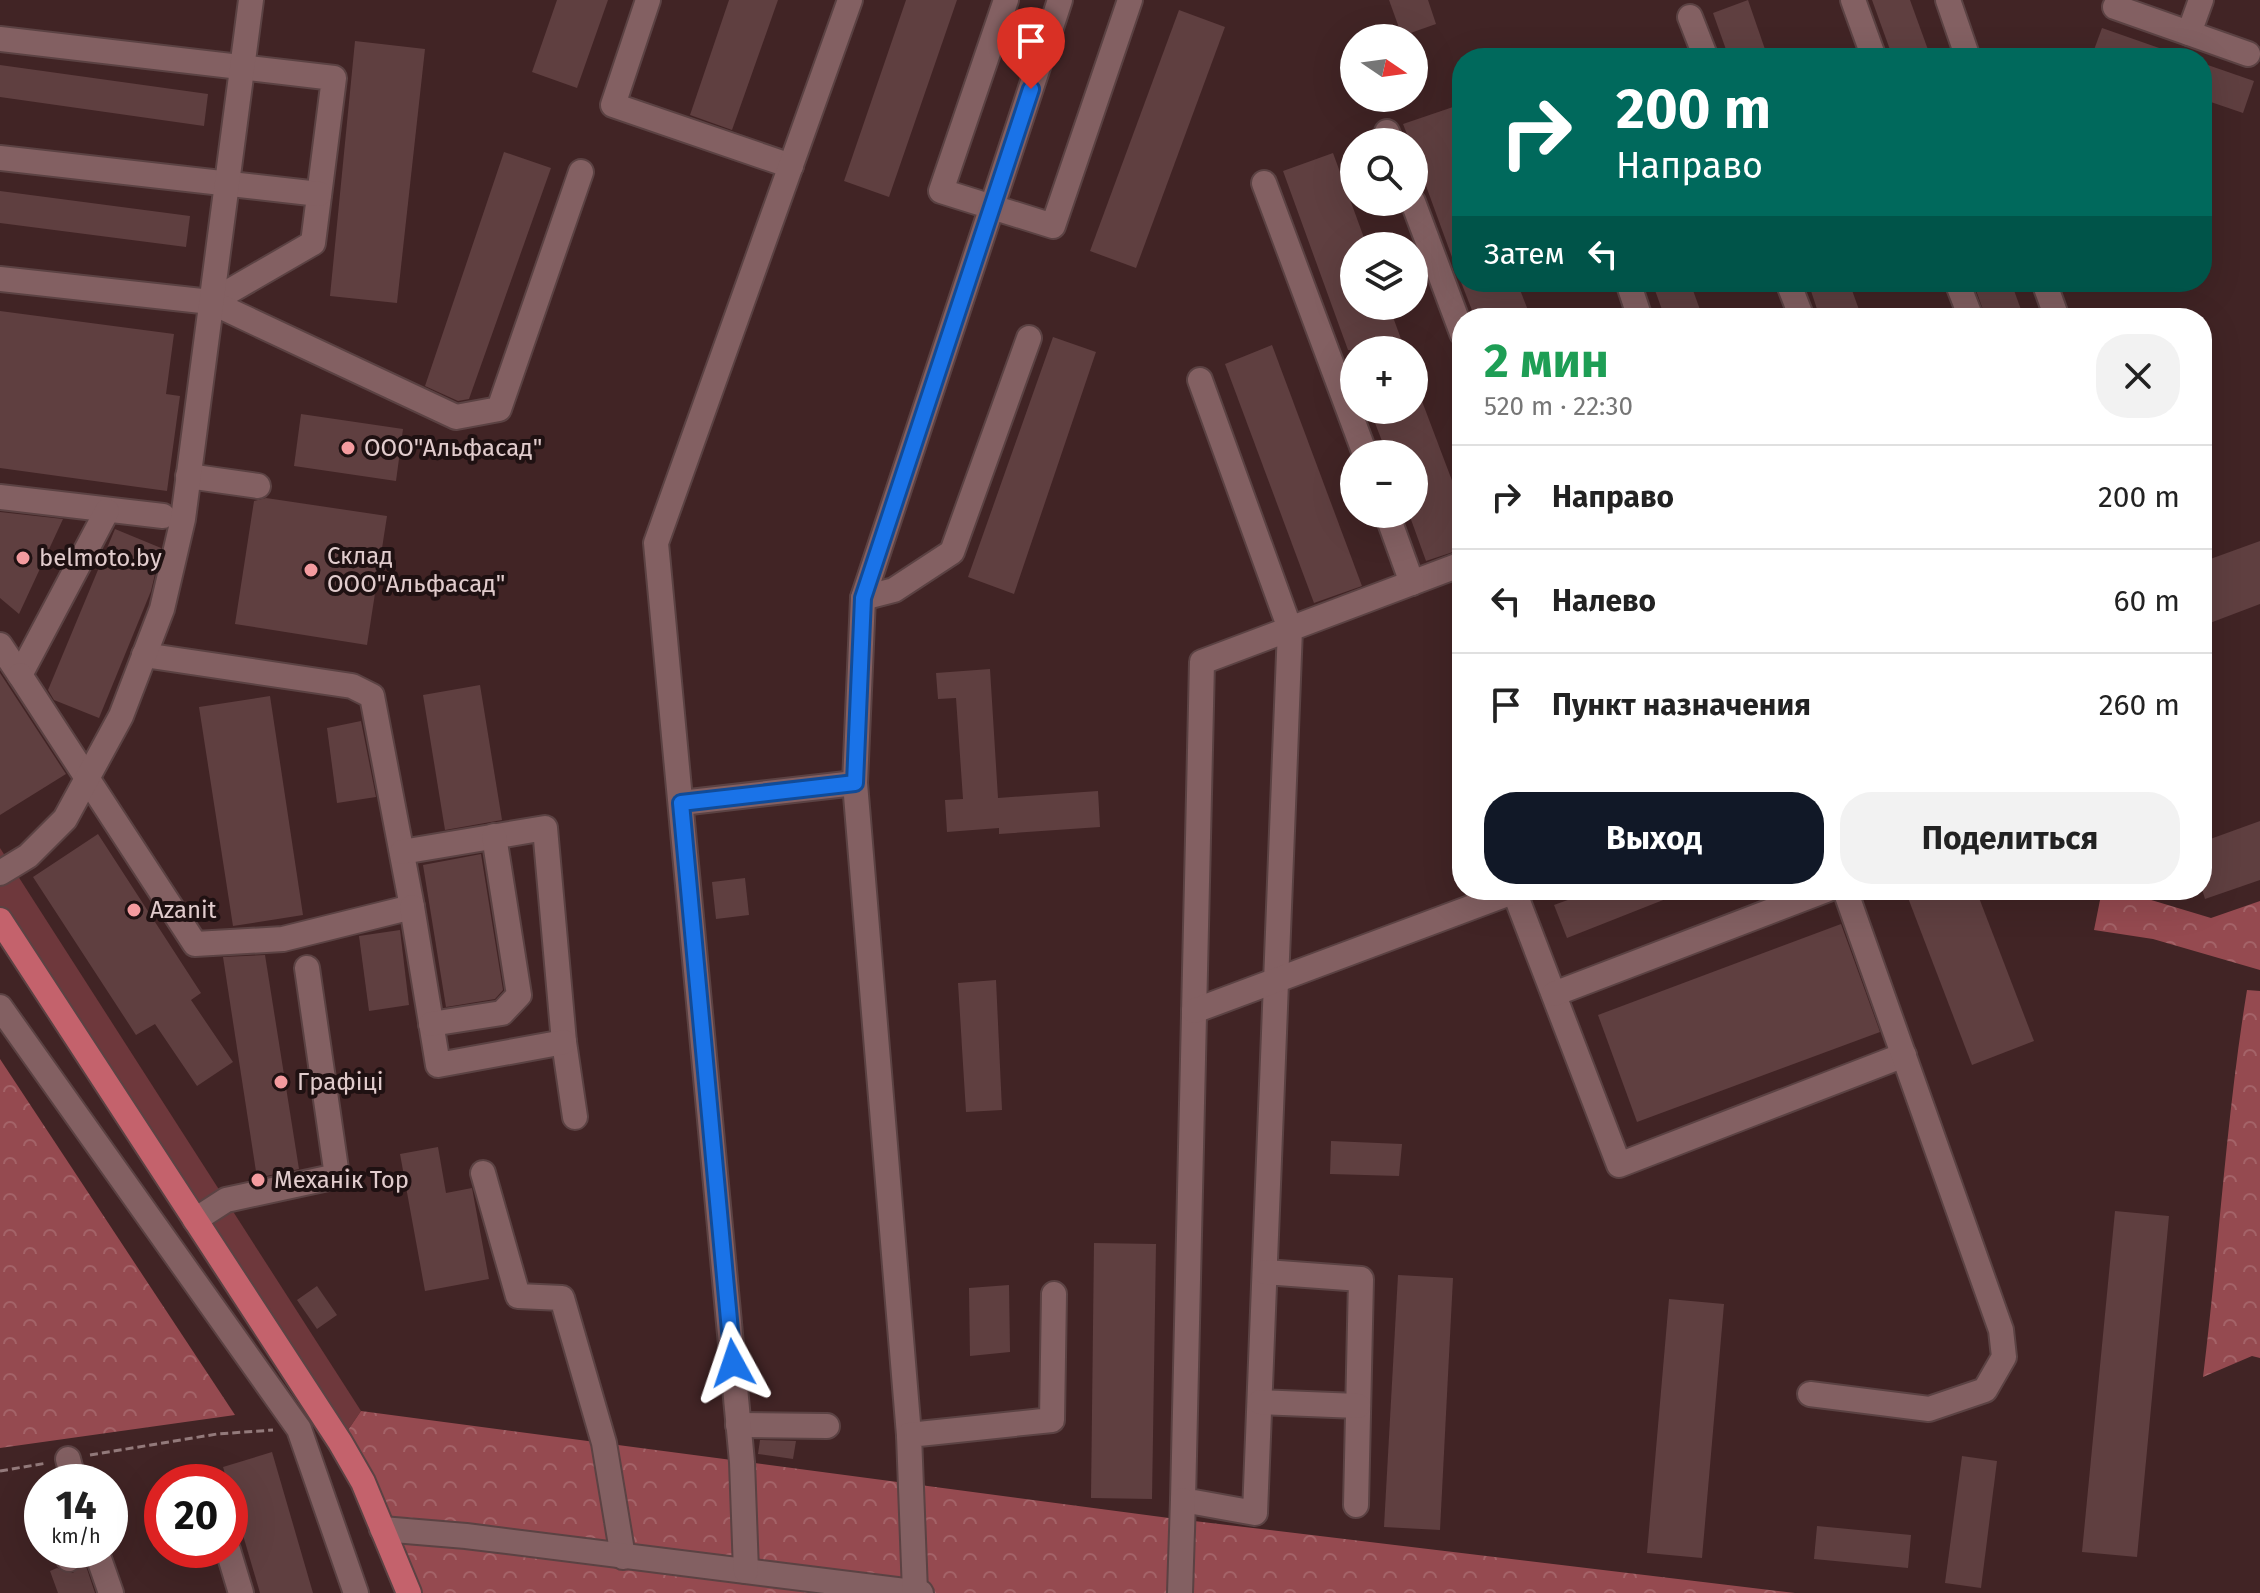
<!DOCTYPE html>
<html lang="ru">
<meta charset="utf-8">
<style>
body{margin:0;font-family:"Fira Sans",sans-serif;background:#f2f2f2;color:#222;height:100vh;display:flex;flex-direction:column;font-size:30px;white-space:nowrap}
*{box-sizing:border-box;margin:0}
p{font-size:26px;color:#767676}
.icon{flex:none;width:44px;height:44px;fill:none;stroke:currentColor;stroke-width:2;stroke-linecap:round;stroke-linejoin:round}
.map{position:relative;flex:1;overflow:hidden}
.drawer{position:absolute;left:1452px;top:308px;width:760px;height:592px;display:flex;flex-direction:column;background:#fff;border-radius:32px;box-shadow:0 8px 32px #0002}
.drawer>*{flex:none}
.hud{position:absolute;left:1452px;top:48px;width:760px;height:244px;border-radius:32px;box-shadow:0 8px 32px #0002;background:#00695c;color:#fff;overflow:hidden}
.needle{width:52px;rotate:103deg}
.tools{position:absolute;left:1340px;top:24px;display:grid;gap:16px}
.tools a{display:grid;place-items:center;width:88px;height:88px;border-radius:50%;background:#fff;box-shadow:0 8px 32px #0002;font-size:40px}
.speed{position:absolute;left:24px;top:1464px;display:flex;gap:16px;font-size:40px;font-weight:700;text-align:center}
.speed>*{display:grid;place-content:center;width:104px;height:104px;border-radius:50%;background:#fff;box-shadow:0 8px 32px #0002;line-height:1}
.speed small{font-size:20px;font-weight:400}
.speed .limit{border:12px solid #d22;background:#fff;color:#111}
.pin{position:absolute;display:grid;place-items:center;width:68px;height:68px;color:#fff;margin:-82px -34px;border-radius:50% 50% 50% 0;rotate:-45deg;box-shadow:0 0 8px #0007}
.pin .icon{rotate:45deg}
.me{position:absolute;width:88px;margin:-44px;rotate:355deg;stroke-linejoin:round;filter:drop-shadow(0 0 6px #0008)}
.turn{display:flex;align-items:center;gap:28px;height:168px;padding:0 32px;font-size:36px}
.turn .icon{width:104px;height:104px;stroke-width:2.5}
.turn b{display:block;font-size:56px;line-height:68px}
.then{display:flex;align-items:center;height:76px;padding:0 32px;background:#0003;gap:16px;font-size:30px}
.round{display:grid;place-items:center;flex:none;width:84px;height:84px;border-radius:32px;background:#f2f2f2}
.headline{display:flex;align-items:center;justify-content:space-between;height:136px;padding:0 32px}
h1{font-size:48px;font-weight:700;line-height:60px;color:#1e9e55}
.cta{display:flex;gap:16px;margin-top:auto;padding:16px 32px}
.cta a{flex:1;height:92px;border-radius:32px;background:#111827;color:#fff;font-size:32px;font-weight:700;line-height:92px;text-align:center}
.cta a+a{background:#f2f2f2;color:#222}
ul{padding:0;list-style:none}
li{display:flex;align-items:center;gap:24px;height:104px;padding:0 32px;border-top:2px solid #e0e0e0}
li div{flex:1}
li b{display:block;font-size:30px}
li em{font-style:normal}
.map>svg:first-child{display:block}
.green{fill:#6e383c}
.forest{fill:url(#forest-crowns)}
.building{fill:#5f3f40}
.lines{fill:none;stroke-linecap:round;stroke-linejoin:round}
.minor-casing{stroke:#5b4243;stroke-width:28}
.major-casing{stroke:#5b4243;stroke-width:28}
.path{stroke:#937a7b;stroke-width:3;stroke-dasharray:8 4;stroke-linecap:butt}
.minor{stroke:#836062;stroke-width:24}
.major{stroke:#c4626c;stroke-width:24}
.route-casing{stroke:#114b97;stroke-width:20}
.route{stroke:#1a73e8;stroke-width:14}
.poi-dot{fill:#f49b9f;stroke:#1f1112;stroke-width:3}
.labels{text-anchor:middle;stroke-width:8;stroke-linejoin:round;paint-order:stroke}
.poi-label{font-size:24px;fill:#e1cccd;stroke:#1f1112;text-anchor:start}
</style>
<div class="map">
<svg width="2260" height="1593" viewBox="0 0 2260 1593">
<defs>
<pattern id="forest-crowns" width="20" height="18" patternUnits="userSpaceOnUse" patternTransform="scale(2)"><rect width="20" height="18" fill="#954a50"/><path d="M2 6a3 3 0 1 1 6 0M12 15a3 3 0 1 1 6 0" fill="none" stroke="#a46368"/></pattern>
</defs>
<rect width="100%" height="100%" fill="#412425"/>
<!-- green -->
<polygon class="green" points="0,848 361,1411 340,1442 0,920"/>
<!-- forest -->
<g class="forest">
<polygon points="2102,890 2118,890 2211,918 2260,901 2260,970 2153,939 2094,930"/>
<path d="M 2247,990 L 2260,991 L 2260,1358 L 2252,1356 L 2203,1377 C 2219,1248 2226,1118 2247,990 Z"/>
<polygon points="0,1059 235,1415 0,1448"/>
<polygon points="361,1411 1169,1518 1795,1593 409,1593 340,1442"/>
</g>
<!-- building -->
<g class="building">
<polygon points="557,0 608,0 577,88 532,72"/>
<polygon points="729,0 778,0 732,130 690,115"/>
<polygon points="906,0 957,0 889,197 844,181"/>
<polygon points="1389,0 1428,0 1436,24 1402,36"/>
<polygon points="1748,0 1768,58 1729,58 1713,13"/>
<polygon points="1872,0 1910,0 1931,58 1893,58"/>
<polygon points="1179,10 1225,27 1136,268 1090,251"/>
<polygon points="2102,28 2182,56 2182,58 2091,58"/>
<polygon points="355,41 425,49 397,303 330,296"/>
<polygon points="2202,63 2254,81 2243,113 2202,99"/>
<polygon points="0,65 208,94 204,126 0,97"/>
<polygon points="1453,107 1462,132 1460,279 1414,153 1414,142 1410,142 1403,124"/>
<polygon points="504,152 551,168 469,399 458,401 425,386"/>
<polygon points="1333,153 1367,246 1354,246 1354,306 1389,306 1405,350 1348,350 1283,171"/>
<polygon points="0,191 190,216 186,247 0,223"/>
<polygon points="1461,282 1517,282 1531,318 1475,318"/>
<polygon points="1652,282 1690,282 1703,318 1665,318"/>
<polygon points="1808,282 1849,282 1862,318 1820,318"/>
<polygon points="1973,282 2011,282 2024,318 1986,318"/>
<polygon points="0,311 174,334 166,394 180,396 167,491 0,468"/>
<polygon points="1053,337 1096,352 1014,594 968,577"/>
<polygon points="1272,345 1362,586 1314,603 1225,364"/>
<polygon points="1414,380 1462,507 1462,549 1426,561 1409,514 1414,514 1414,454 1387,454 1370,410 1414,410"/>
<polygon points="301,414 403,429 396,481 294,466"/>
<polygon points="266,498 387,516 367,645 235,624 254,501"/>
<polygon points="0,512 63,519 19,614 0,598"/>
<polygon points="115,529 161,548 151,591 99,718 54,700 48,690"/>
<polygon points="2260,541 2260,604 2202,626 2202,562"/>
<polygon points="990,669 998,798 1098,791 1100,827 999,834 999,828 947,832 945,800 963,799 956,698 938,699 936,673"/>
<polygon points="0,673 66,774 0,815"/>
<polygon points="480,685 502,820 445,830 423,695"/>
<polygon points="270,696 303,915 233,926 199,707"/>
<polygon points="361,721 376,797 337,803 327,728"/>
<polygon points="2260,821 2260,880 2205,899 2202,889 2202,842"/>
<polygon points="98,834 201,993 191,1000 233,1062 197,1086 155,1024 136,1035 33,877"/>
<polygon points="481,854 503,990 495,999 446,1007 423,865"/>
<polygon points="745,878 749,915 716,919 712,882"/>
<polygon points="1595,890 1686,890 1686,891 1567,938 1554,905"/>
<polygon points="1905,890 1976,890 2034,1041 1972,1065"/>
<polygon points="1841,924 1880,1032 1637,1122 1598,1015"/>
<polygon points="400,930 409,1005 369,1011 359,936"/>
<polygon points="265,955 299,1169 257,1178 223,957"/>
<polygon points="996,980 1002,1110 966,1112 958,983"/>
<polygon points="1331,1141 1402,1144 1399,1176 1330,1174"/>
<polygon points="438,1147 446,1193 472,1188 489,1279 425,1291 400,1154"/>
<polygon points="2115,1211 2169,1216 2137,1557 2082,1552"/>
<polygon points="1094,1243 1156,1244 1152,1499 1091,1498"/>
<polygon points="1398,1275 1453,1278 1440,1530 1384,1527"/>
<polygon points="1009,1285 1010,1352 970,1356 969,1288"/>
<polygon points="317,1286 337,1315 317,1329 297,1300"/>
<polygon points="1669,1299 1724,1304 1702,1558 1647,1553"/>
<polygon points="760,1440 796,1441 793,1459 758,1454"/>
<polygon points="272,1452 313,1593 260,1593 223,1467"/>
<polygon points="1962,1456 1997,1461 1981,1588 1945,1583"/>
<polygon points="1817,1526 1911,1535 1908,1568 1814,1559"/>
<polygon points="84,1560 95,1593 58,1593 50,1571 57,1568 73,1573"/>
</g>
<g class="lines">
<!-- minor casing -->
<g class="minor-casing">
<g id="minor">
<polyline points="648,0 613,105 791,166"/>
<polyline points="1006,0 941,191 1053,226 1130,0"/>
<polyline points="1853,0 1874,58"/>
<polyline points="1948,0 1968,58"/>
<polyline points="2115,7 2248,54"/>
<polyline points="1690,17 1706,58"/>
<polyline points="2189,33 2201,0"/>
<polyline points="0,39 334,78 313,243 211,302"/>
<polyline points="1387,132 1391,142"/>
<polyline points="0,158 319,194"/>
<polyline points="1264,183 1365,454"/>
<polyline points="1413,202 1462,333"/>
<polyline points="0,279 211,302 456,417 499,409 581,172"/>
<polyline points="1628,282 1640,318"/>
<polyline points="1788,282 1802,318"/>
<polyline points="1957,282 1971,318"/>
<polyline points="2044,282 2057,318"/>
<polyline points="1200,380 1290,629 1255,1513 1183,1500 1202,662 1462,564"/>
<polyline points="188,476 258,486"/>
<polyline points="0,497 163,516"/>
<polyline points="1387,514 1412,583"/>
<polyline points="863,598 894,590 952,552 1029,338"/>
<polyline points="0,645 20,675 107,511"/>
<polyline points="20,675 195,944 283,939 412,907 372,696 352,686 144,655"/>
<polyline points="681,803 855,783"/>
<polyline points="402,852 545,828 564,1042 575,1117"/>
<polyline points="0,873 28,856 65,819 121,716 162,609 183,519 251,0"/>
<polyline points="1514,891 1619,1165 1904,1055"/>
<polyline points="412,907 438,1065 564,1042"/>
<polyline points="1554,994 1826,890"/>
<polyline points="0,1007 299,1429 356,1593"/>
<polyline points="1194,1011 1518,890"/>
<polyline points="431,1024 502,1013 519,995 494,836"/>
<polyline points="483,1173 518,1296 562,1298 604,1443 623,1557"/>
<polyline points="195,1220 226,1200 337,1176 307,968"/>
<polyline points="1265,1272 1361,1279 1356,1505"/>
<polyline points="1810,1394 1929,1409 1985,1390 2004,1357 2001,1330 1845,890"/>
<polyline points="1260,1402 1358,1406"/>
<polyline points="738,1425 827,1426"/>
<polyline points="909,1435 855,783 863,598 1060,0"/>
<polyline points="68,1459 74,1482"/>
<polyline points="382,1529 466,1536 921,1593"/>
<polyline points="66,1550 69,1559"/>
<polyline points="96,1550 111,1593"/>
<polyline points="228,1550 241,1593"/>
<polyline points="746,1571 742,1462 656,543 850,0"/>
<polyline points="915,1592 909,1435 1052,1420 1054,1294"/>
<polyline points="1180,1593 1183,1500"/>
</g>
</g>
<!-- major casing -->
<g class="major-casing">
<polyline id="major" points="0,920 340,1442 363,1482 409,1593"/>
</g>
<!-- path -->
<g class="path">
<polyline points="90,1455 217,1434 273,1430"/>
<polyline points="0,1471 47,1463"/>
</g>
<!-- minor -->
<use href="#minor" class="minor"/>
<!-- major -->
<use href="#major" class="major"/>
</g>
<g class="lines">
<!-- route casing -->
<g class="route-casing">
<polyline id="route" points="733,1363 681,803 855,783 863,598 1031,89"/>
</g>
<!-- route -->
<use href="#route" class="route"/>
</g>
<!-- markers -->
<g class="poi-dot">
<circle cx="348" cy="448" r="8"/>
<circle cx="23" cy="558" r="8"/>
<circle cx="311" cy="570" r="8"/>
<circle cx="134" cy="910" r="8"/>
<circle cx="281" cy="1082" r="8"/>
<circle cx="258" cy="1180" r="8"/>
</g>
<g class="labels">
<!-- poi labels -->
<g class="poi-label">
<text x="364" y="456">ООО"Альфасад"</text>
<text x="327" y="564">Склад<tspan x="327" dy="28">ООО"Альфасад"</tspan></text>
<text x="39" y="566">belmoto.by</text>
<text x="150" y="918">Azanit</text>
<text x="297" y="1090">Графіці</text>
<text x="274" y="1188">Механік Тор</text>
</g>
</g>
</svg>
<div class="tools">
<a><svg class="needle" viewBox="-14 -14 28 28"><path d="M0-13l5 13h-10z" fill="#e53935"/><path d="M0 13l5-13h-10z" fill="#767676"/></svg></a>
<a><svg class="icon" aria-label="search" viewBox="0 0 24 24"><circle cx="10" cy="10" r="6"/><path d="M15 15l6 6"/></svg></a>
<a><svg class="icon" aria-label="layers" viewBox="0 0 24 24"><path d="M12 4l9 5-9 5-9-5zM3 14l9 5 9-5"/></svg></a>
<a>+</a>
<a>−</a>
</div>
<div class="speed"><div>14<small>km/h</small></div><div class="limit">20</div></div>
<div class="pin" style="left:1031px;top:89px;background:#d93025"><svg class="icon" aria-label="arrive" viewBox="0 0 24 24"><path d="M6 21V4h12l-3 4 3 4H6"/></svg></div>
<svg class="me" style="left:733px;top:1363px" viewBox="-20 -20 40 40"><path d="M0-17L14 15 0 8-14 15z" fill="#1a73e8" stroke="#fff" stroke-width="4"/></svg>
<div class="hud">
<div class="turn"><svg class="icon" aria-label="right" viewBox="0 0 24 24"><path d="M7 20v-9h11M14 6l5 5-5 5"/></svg><div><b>200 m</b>Направо</div></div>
<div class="then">Затем<svg class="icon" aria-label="left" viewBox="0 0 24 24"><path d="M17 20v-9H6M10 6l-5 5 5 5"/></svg></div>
</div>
<section class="drawer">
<div class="headline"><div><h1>2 мин</h1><p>520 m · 22:30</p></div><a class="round"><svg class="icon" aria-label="close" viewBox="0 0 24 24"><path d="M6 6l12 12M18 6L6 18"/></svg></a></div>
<ul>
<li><svg class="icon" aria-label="right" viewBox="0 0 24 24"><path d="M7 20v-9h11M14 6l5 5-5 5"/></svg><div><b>Направо</b></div><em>200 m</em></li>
<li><svg class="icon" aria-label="left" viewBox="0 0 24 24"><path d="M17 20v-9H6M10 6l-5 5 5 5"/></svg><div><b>Налево</b></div><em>60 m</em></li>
<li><svg class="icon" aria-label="arrive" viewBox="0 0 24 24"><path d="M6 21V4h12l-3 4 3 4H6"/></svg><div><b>Пункт назначения</b></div><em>260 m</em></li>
</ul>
<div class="cta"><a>Выход</a><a>Поделиться</a></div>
</section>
</div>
